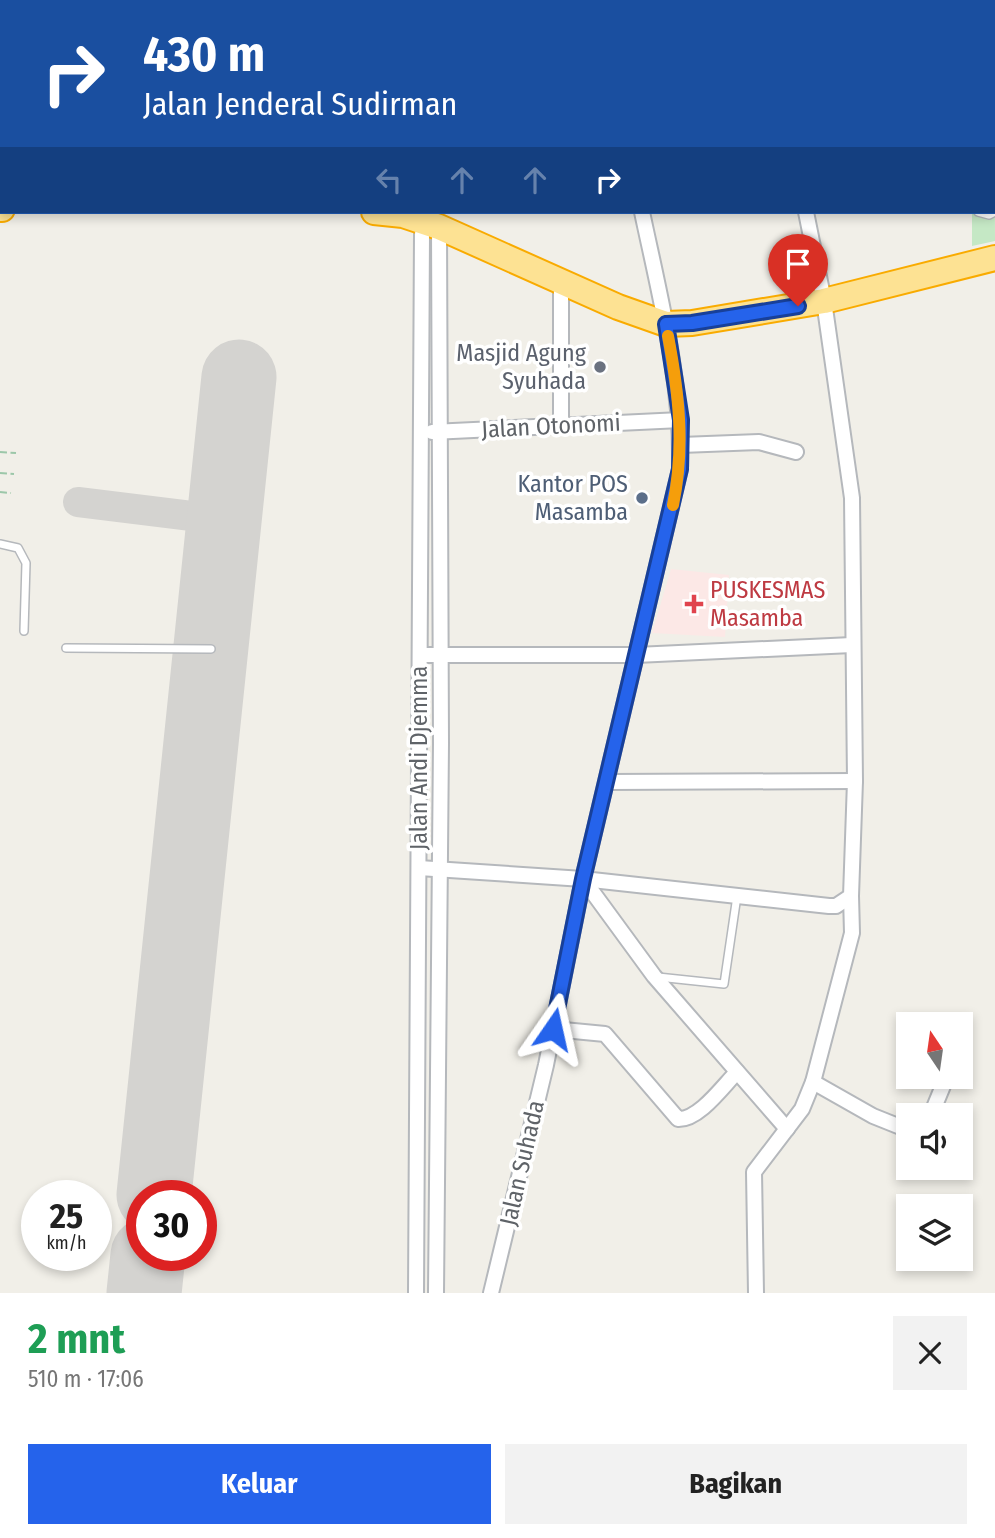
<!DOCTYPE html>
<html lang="id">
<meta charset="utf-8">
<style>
body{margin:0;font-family:"Fira Sans Condensed",sans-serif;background:#f2f2f2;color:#222;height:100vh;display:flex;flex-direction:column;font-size:26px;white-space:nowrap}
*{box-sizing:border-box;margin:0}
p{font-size:23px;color:#767676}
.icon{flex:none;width:38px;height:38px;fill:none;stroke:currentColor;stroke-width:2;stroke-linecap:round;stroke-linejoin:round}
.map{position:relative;height:1293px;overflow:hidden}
.side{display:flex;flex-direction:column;background:#fff;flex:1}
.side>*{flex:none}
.banner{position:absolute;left:0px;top:0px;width:996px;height:214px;box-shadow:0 4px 10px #0003;background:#1a4fa0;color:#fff;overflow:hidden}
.needle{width:46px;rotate:347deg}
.controls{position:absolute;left:896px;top:1012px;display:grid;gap:14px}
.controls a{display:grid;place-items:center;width:77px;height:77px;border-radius:0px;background:#fff;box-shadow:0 4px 10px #0003;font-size:35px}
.speed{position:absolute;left:21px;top:1180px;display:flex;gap:14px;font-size:35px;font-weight:700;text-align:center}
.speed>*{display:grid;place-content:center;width:91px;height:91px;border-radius:50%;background:#fff;box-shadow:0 4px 10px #0003;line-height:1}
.speed small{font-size:18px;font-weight:400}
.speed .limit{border:10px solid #d22;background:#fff;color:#111}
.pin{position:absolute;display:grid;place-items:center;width:60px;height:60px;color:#fff;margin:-72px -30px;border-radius:50% 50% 50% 0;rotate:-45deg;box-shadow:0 0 7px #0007}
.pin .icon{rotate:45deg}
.me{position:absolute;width:77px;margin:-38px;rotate:11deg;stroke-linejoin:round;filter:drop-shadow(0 0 5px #0008)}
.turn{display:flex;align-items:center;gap:24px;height:147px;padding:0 28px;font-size:32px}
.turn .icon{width:91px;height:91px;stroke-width:2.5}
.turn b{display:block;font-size:49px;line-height:60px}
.lanes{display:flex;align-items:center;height:66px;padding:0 28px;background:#0003;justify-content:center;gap:35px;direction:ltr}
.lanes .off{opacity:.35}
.round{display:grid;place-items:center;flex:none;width:74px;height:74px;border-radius:0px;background:#f2f2f2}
.head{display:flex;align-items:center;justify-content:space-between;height:119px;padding:0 28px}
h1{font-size:42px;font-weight:700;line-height:52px;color:#1e9e55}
.primary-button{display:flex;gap:14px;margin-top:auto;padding:14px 28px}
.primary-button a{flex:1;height:80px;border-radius:0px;background:#2563eb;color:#fff;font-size:28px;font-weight:700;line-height:80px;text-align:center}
.primary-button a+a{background:#f2f2f2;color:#222}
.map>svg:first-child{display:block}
.medical{fill:#fce8e6}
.green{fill:#c5e8c5}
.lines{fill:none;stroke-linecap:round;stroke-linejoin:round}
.taxiway{stroke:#d4d3d0;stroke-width:30}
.runway{stroke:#d4d3d0;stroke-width:75}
.lane-casing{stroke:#b5b8bc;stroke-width:10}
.street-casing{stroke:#b5b8bc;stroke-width:18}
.highway-casing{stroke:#f9ab00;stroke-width:28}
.path{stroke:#9cc7a9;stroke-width:2;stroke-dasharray:7 3.5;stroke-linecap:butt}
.lane{stroke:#fff;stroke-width:7}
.street{stroke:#fff;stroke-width:14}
.highway{stroke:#fde293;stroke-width:24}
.route-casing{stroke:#184099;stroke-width:18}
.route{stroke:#2563eb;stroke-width:12}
.slow{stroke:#f59e0b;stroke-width:12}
.worship-dot{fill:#6b7280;stroke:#fff;stroke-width:2.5}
.service-dot{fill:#5c6f8a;stroke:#fff;stroke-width:2.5}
.health-dot{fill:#e0444e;stroke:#fff;stroke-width:2.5}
.labels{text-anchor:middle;stroke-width:7;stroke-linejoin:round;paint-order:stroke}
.worship-label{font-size:24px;fill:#5b616d;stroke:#fff;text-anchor:end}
.street-label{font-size:24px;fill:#5f6368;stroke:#fff}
.service-label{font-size:24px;fill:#4e5e75;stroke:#fff;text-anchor:end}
.health-label{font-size:24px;fill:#be3a42;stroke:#fff;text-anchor:start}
</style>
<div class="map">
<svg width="995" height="1293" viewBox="0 0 995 1293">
<rect width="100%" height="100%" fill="#f1efe8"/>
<!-- medical -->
<polygon class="medical" points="671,569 729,575 725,637 652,633"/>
<!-- green -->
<polygon class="green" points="994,29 995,241 972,246 972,212 994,212"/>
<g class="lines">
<!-- taxiway -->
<polyline class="taxiway" points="78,502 224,520"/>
<!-- runway -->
<g class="runway">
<polyline points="154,1195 239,377"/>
<polyline points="144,1293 148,1255"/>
</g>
<!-- lane casing -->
<g class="lane-casing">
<g id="lane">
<polyline points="853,0 854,2"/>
<polyline points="901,2 901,0"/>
<polyline points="994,120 995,120"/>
<polyline points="994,182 995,182"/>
<polyline points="994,194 995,196"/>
<polyline points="978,212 989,215 995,212"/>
<polyline points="0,544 18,548 26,563 24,631"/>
<polyline points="66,648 211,649"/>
<polyline points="658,977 724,984 737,896"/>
</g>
</g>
<!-- street casing -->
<g class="street-casing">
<g id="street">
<polyline points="308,0 309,2"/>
<polyline points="579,0 581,2"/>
<polyline points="927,0 928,2"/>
<polyline points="0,9 2,9"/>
<polyline points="561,426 561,281"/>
<polyline points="432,432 681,420"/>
<polyline points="681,445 759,442 796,452"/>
<polyline points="420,655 636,655 852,645"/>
<polyline points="608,782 855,781"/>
<polyline points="419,868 583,879 829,906 836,906 851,896 855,781 852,498 824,301 806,212"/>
<polyline points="583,879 654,976 787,1129"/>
<path d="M 553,1029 L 605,1034 L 678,1119 C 699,1120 723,1086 737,1072"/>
<polyline points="813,1082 873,1116 908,1130"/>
<polyline points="931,1115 947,1076"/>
<polyline points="961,1150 964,1151"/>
<polyline points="416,1293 422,234 427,223"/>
<polyline points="436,1293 441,743 439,227"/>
<path d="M 491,1293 L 546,1065 L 583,879 L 680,469 C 682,381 660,297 642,212"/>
<polyline points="756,1293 754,1172 802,1109 813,1082 852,933 851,896"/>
</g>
</g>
<!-- highway casing -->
<g class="highway-casing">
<g id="highway">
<polyline points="0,209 2,209"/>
<polyline points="374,212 403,215 439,227 618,307 666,324 692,323 824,301 995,258"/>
</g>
</g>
<!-- path -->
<g class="path">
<polyline points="0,452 16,453"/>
<polyline points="0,473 14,474"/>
<polyline points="0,492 11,493"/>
</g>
<!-- lane -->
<use href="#lane" class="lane"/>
<!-- street -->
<use href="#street" class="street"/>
<!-- highway -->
<use href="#highway" class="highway"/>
</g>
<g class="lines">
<!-- route casing -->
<g class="route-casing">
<polyline id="route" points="553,1029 583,879 680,469 681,420 666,324 692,323 798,306"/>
</g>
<!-- route -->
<use href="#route" class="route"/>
<!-- slow -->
<path class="slow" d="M 668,336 C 679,394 685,447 673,505"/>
</g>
<!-- markers -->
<circle class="worship-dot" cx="600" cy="367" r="7"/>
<circle class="service-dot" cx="642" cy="498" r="7"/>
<path class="health-dot" d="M690.5 593.5h7v7h7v7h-7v7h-7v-7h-7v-7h7z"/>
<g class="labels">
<!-- worship labels -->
<g class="worship-label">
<text x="586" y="361">Masjid Agung<tspan x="586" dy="28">Syuhada</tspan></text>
</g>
<!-- street labels -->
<g class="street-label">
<text transform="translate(551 426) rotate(-3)" y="8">Jalan Otonomi</text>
<text transform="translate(419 758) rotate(-90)" y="8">Jalan Andi Djemma</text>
<text transform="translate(522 1163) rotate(-77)" y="8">Jalan Suhada</text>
</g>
<!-- service labels -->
<g class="service-label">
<text x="628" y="492">Kantor POS<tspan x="628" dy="28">Masamba</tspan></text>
</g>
<!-- health labels -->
<g class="health-label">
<text x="710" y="598">PUSKESMAS<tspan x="710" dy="28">Masamba</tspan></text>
</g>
</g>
</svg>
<div class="controls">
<a><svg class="needle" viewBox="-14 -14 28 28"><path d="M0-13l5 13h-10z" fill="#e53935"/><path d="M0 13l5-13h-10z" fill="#767676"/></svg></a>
<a><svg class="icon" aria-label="sound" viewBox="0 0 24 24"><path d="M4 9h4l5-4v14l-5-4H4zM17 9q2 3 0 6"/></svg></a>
<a><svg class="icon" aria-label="layers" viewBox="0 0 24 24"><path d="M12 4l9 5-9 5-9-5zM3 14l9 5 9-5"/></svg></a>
</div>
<div class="speed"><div>25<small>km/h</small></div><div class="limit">30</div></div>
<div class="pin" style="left:798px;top:306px;background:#d93025"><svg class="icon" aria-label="arrive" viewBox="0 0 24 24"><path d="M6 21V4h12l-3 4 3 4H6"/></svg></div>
<svg class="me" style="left:553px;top:1029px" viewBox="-20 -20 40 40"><path d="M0-17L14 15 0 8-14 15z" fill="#2563eb" stroke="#fff" stroke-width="4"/></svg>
<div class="banner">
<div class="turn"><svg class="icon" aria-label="right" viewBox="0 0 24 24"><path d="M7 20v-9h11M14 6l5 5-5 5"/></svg><div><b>430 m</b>Jalan Jenderal Sudirman</div></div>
<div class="lanes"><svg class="icon off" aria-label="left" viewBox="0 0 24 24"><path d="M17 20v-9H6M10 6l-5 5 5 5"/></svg><svg class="icon off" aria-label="ahead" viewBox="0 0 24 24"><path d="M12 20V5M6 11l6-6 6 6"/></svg><svg class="icon off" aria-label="ahead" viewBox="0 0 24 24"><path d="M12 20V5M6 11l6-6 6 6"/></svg><svg class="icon" aria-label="right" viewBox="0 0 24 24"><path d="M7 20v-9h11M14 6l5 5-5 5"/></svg></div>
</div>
</div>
<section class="side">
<div class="head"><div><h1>2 mnt</h1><p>510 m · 17:06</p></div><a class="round"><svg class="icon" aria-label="close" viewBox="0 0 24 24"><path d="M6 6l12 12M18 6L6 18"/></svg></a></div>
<div class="primary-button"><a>Keluar</a><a>Bagikan</a></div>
</section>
